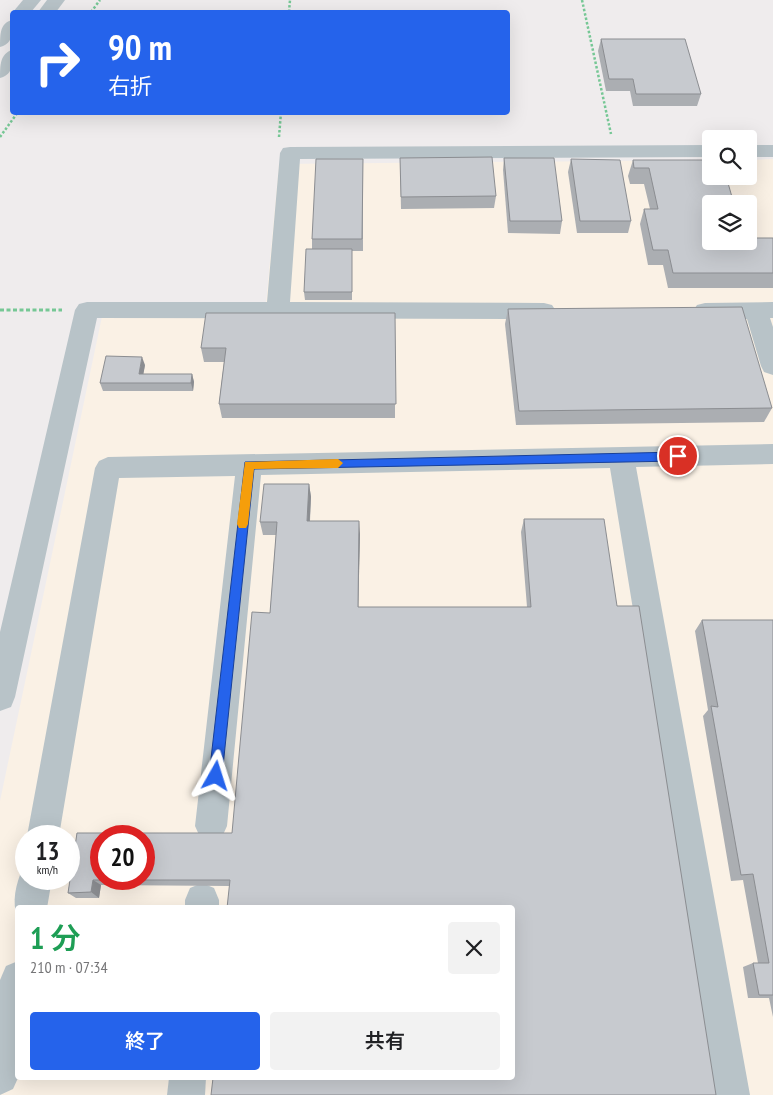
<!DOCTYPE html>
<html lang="ja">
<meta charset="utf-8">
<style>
body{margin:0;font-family:"PT Sans Narrow","Noto Sans JP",sans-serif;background:#f2f2f2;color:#202124;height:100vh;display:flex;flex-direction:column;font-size:19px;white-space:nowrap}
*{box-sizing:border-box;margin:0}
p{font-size:16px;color:#757577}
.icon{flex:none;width:28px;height:28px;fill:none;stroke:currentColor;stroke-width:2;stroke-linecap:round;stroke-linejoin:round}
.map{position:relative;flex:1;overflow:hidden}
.side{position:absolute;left:15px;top:905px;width:500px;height:175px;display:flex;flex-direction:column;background:#fff;border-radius:5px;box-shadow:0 5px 20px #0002}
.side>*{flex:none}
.guide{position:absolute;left:10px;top:10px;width:500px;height:105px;border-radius:5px;box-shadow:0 5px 20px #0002;background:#2563eb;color:#fff;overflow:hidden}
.fabs{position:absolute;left:702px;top:130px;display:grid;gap:10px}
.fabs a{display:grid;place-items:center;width:55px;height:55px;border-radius:5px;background:#fff;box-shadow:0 5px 20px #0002;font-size:25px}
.speed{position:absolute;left:15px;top:825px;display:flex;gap:10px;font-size:25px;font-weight:700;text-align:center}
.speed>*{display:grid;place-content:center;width:65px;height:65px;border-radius:50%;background:#fff;box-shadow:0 5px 20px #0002;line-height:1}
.speed small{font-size:12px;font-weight:400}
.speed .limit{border:8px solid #d22;background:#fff;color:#111}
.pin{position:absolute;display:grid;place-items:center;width:42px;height:42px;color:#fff;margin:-21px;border:2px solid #fff;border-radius:50%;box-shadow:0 1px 5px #0007}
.me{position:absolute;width:55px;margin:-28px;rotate:6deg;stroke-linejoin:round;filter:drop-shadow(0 0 4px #0008)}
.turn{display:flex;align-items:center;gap:18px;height:105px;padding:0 15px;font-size:22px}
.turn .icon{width:65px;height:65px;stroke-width:2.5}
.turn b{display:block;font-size:35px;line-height:42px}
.round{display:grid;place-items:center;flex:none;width:52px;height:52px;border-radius:5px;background:#f2f2f2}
.summary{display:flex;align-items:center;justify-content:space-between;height:85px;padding:0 15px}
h1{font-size:30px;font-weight:600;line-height:38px;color:#1e9e55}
.primary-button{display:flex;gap:10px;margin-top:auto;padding:10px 15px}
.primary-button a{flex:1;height:58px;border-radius:5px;background:#2563eb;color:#fff;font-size:20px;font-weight:600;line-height:58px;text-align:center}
.primary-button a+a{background:#f2f2f2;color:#202124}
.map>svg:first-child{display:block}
.commercial{fill:#faf1e5;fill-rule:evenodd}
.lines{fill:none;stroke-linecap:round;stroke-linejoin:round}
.path-far1{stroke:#76c795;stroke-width:2.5;stroke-dasharray:2.5 2;stroke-linecap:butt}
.path{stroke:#76c795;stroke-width:3;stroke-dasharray:4 2.5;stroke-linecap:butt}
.minor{fill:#b8c3c8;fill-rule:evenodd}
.wall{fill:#abaeb2}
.shaded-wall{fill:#8b8d91}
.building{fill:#c7cacf;stroke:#8b8d91;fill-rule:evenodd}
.route{fill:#2563eb;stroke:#184099}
.slow{fill:#f59e0b}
</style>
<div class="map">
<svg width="773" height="1095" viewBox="0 0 773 1095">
<rect width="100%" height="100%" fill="#efeced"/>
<!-- commercial -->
<path class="commercial" d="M 773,159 L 773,1095 L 0,1095 L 0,801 L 104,307 L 266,304 L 279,164 L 711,160 L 711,176 L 749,176 L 749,160 ZM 711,204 L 749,204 L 749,241 L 711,241 ZM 26,836 L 69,836 L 69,879 L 26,879 ZM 101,836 L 144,836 L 144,879 L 101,879 ZM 18,908 L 512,908 L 512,1078 L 18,1078 Z"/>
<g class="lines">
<!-- path-far1 -->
<g class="path-far1">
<polyline points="582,0 611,134"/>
<polyline points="91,12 100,0"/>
<polyline points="289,12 290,0"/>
<polyline points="0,137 18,112"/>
<polyline points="279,137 281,112"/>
</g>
<!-- path -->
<polyline class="path" points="0,310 62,310"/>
<!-- minor -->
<g class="minor">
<polygon points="23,0 41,0 31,12 13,12"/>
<polygon points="47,0 65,0 56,12 38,12"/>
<path d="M 12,20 C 13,31 14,43 0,47 C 0,34 0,23 12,20 Z"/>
<path d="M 12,50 C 13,62 14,74 0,78 C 0,65 0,54 12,50 Z"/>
<polygon points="711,145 711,157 300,159 290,302 544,303 552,305 556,311 552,317 544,319 97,318 15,697 11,707 0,711 0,632 75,310 79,304 87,302 267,302 280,153 283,148 290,147"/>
<rect x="749" y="145" width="24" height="12"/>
<polygon points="773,302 773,318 770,318 773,327 773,375 764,372 761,366 747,319 705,319 697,317 693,311 697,305 705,303"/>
<polygon points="773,444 773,464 636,467 750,1095 712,1095 610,468 261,475 227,826 222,837 211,842 200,837 195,826 235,476 119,478 59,836 27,836 95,468 99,461 108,457"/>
<path d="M 26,866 L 26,879 L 52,879 L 47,908 L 18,908 L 18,919 C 11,902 16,884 23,867 Z"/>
<polygon points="202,883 214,888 219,900 219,908 185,908 185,900 190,888"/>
<polygon points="18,961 18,1078 13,1089 0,1095 0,980 6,966"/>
<polygon points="169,1078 206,1078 205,1095 167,1095"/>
</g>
</g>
<!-- wall -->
<g class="wall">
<polygon points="601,39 701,94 697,106 633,106 630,91 606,91 598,51"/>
<polygon points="400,158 496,196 494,208 401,209"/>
<polygon points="504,158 562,221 560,234 508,233 503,170"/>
<polygon points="363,159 363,251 352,251 352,300 305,300 304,292 312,249 312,239"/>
<polygon points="571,159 631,221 628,233 577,233 568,172"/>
<polygon points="633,160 711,160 711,241 773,238 773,288 668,288 663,265 648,265 640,224 644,209 650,209 644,184 630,184 628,176"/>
<polygon points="508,309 772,408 764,422 516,425 505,324"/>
<polygon points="395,313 395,418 222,418 219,404 224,362 204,362 201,348"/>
<polygon points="145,365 143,374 192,374 194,382 193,391 103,391 100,383"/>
<polygon points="309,484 311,497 310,521 360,534 358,607 527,607 521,532 524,519 617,606 229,886 101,885 99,898 76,898 68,893 77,833 232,833 270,613 276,535 263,535 260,522"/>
<polygon points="702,620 773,620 773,1017 769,998 748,998 743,967 753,963 758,963 743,880 731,881 703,716 708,710 695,631"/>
</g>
<!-- shaded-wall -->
<g class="shaded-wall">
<polygon points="142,357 145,365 142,382 139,374"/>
<polygon points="192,374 194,382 193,391 191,383"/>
<polygon points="309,484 311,497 309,533 307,521"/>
<polygon points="359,521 360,534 358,618 358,607"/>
<polygon points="93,880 101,885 99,898 91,892"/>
</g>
<!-- building -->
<g class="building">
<polygon points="601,39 685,39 701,94 636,94 633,79 609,79"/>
<polygon points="492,157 496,196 401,197 400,158"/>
<polygon points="504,158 554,158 562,221 510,221"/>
<polygon points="316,159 363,159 362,239 312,239"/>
<polygon points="571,159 620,160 631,221 580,221"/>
<polygon points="633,160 711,160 711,176 726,176 734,204 711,204 711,241 749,241 749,238 773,238 773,273 673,273 668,250 653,250 644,209 658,209 649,168 634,168"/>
<polygon points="306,249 352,249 352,292 304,292"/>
<polygon points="742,307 772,408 519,411 508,309"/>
<polygon points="206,313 395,313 396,404 219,404 226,348 201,348"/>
<polygon points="106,356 142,357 139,374 192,374 191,383 100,383"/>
<path d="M 264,484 L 309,484 L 307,521 L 359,521 L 358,607 L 531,607 L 524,519 L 604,519 L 617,606 L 639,606 L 716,1095 L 211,1095 L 213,1078 L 512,1078 L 512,908 L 227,908 L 230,880 L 93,880 L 91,892 L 68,893 L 77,833 L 232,833 L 252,612 L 270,613 L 277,522 L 260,522 ZM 101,836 L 144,836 L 144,879 L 101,879 Z"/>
<polygon points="702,620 773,620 773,995 759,995 753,963 769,963 753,874 741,875 711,706 718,707"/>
</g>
<!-- route -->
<polygon class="route" points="678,452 683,456 678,461 254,469 222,776 220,781 216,783 211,781 209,776 245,462"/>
<!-- slow -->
<polygon class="slow" points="338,459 343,463 338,468 254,469 248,524 246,528 239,528 237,524 245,462"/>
</svg>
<div class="fabs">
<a><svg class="icon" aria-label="search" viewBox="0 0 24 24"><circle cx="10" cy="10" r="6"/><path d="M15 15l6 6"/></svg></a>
<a><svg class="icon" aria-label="layers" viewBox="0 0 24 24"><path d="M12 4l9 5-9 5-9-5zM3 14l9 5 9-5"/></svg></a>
</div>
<div class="speed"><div>13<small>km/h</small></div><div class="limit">20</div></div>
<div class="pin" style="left:678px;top:456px;background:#d93025"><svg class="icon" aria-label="arrive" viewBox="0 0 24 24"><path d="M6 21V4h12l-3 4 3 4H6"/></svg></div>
<svg class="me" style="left:216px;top:776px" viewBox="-20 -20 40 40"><path d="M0-17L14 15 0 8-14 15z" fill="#2563eb" stroke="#fff" stroke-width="4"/></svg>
<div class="guide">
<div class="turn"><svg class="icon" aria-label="right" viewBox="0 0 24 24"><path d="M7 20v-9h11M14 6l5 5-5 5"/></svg><div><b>90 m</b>右折</div></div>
</div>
<section class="side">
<div class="summary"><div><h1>1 分</h1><p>210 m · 07:34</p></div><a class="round"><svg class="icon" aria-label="close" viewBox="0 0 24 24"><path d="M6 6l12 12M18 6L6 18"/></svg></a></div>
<div class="primary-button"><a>終了</a><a>共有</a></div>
</section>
</div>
